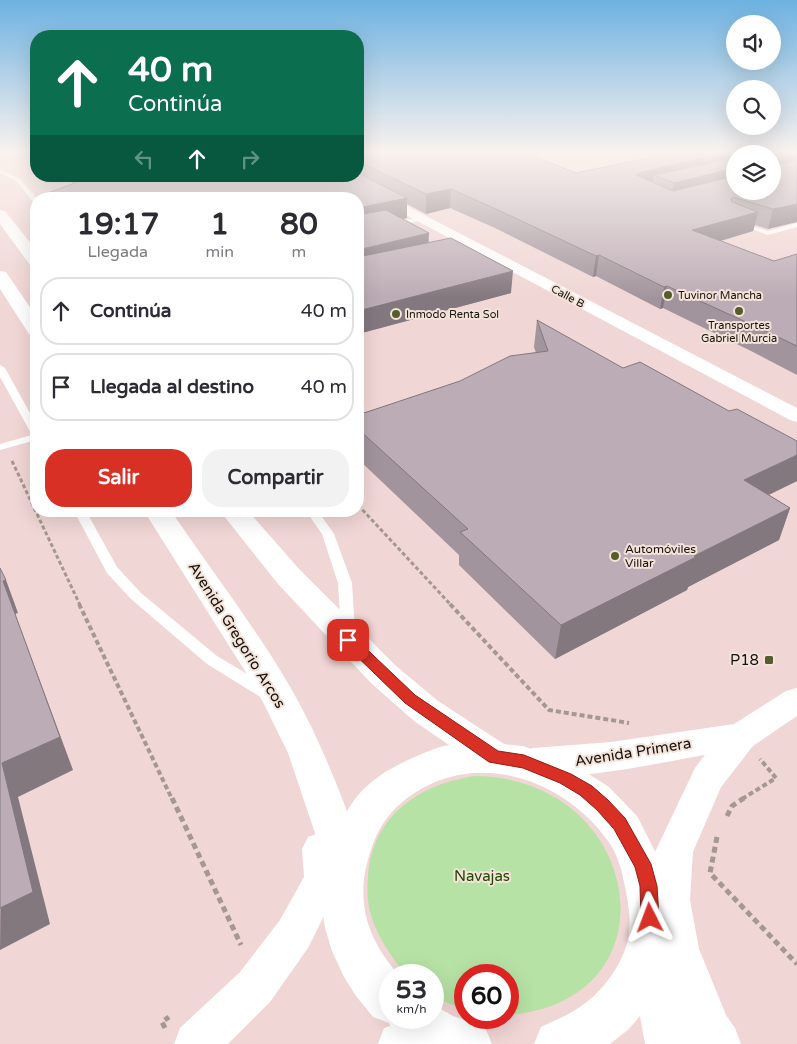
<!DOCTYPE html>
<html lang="es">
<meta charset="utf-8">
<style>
body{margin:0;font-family:"Varela Round",sans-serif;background:#f2f2f3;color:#2b2b33;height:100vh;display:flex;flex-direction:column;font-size:19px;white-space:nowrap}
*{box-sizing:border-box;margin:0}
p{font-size:16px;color:#7c7c81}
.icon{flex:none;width:28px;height:28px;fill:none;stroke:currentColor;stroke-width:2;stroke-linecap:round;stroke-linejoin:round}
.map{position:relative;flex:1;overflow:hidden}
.panel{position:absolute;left:30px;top:192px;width:334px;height:325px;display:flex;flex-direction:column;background:#fff;border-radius:20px;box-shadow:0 5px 20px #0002}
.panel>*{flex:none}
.banner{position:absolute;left:30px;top:30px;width:334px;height:152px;border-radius:20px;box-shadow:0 5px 20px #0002;background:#0b6e4f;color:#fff;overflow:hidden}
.tools{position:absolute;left:726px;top:15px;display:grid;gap:10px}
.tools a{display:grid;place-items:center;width:55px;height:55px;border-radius:50%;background:#fff;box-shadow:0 5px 20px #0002;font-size:25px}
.speed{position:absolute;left:379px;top:964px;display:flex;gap:10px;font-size:25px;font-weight:700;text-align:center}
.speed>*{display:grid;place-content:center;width:65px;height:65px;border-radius:50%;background:#fff;box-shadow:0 5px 20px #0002;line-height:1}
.speed small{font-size:12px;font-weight:400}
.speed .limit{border:8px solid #d22;background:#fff;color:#111}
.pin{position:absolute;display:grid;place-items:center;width:42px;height:42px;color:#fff;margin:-21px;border-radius:10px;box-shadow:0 2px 8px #0006}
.me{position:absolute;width:55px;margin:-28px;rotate:357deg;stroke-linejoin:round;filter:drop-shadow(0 0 4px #0008)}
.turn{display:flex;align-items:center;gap:18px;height:105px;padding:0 15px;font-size:22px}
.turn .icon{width:65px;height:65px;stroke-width:2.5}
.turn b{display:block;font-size:35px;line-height:42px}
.lanes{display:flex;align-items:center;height:48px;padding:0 15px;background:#0003;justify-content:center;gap:25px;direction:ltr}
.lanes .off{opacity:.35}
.eta{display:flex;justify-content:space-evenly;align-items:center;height:85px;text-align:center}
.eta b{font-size:30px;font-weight:700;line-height:35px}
.primary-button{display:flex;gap:10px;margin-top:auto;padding:10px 15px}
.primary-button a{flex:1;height:58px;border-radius:20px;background:#d93025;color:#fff;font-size:20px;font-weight:700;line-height:58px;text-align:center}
.primary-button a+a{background:#f2f2f3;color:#2b2b33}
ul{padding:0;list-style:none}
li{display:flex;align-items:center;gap:15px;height:68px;margin:0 10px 8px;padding:0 5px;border:2px solid #e1e1e2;border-radius:20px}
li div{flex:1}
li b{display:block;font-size:19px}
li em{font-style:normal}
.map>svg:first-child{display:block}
.industrial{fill:#f0d6d4;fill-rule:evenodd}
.green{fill:#b7e2a5}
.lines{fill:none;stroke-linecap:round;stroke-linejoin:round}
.path-far3{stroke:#a49890;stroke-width:2;stroke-dasharray:2 1;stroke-linecap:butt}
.path-far2{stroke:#a49890;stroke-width:3;stroke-dasharray:4 2.5;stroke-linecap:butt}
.path-far1{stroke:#a49890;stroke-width:4;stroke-dasharray:5 3;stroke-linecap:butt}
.path{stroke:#a49890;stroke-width:5;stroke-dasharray:6 4;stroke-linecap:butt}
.service{fill:#fff;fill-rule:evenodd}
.minor{fill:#fff;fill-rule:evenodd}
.primary{fill:#fff;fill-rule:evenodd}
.wall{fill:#a2949c;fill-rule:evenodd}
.shaded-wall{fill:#84787f}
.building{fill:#bcacb5;stroke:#84787f}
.route{fill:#d93025;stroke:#8d1f18}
.poi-dot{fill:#565d2c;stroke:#f3e3d9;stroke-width:2}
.labels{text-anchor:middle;stroke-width:4;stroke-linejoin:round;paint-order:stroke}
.far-poi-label{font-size:11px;fill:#16110d;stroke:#f3e3d9;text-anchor:start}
.far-street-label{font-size:11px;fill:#16110d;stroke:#f3e3d9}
.poi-label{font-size:12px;fill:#16110d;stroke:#f3e3d9;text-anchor:start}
.near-street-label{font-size:15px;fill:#16110d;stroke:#f3e3d9}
.near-poi-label{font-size:15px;fill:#16110d;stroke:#f3e3d9;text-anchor:end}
.near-park-label{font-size:15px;fill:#1f4901;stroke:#f3e3d9}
</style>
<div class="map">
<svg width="797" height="1044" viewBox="0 0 797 1044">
<rect width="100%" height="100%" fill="#f3e3d9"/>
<!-- industrial -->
<path class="industrial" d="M 0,151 L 36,151 L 36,176 L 358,176 L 358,151 L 797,151 L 797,1044 L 0,1044 ZM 735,154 L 772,154 L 772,191 L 735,191 ZM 36,199 L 358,199 L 358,511 L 36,511 ZM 390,975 L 432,975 L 432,1018 L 390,1018 ZM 465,975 L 508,975 L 508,1018 L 465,1018 Z"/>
<!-- green -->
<path class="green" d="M 475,776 C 645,778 679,1002 508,1015 L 508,975 L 465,975 L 465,1009 L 445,1002 L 433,995 L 432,975 L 405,974 C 391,956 379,939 372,918 C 367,905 367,890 368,877 C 372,816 419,784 475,776 Z"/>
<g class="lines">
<!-- path-far3 -->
<polyline class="path-far3" points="9,151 15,158"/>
<!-- path-far2 -->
<g class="path-far2">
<polyline points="12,461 80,605"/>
<polyline points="358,505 451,605"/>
</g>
<!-- path-far1 -->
<g class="path-far1">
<polyline points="79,604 172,799"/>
<polyline points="450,604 549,710 629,723"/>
<polyline points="742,799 776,778 760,759"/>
</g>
<!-- path -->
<g class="path">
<polyline points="172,798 241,945"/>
<polyline points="727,816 732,806 744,798"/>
<polyline points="717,837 710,873 797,964"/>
<polyline points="165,1028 162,1022 169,1017"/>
</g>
<!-- service -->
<g class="service">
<polygon points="0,169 20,179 37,199 36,204 34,203 16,181 0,173"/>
<polygon points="420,217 422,218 422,220 358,234 358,230"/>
<polygon points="736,221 768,231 797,223 797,227 768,235 736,223"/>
<polygon points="0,365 5,368 36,424 36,440 0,450 0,444 32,435 0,377"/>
<polygon points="74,511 86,511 117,567 141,593 217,656 274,690 276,694 274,698 268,700 262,698 207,664 131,599 107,573"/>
<polygon points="306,511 318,511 334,534 352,583 355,632 353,636 348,637 343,636 341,632 338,583 322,534"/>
</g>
<!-- minor -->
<g class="minor">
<polygon points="333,176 349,176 797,408 797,422 790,420"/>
<path d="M 797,688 L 797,716 L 753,746 L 721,787 L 693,852 L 690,900 L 699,949 L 726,1015 L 735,1028 L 741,1044 L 694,1044 L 659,949 L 650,900 L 655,852 L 695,768 L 705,755 C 661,762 560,786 521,772 L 516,762 L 521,752 L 533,748 L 611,742 L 734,724 L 786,691 Z"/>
<polygon points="321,832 334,837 340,849 342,880 308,948 270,1002 228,1044 174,1044 180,1028 240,972 280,920 304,877 302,849 308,837"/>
<polygon points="432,1011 450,1017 456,1033 451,1044 378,1044 384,1028 413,1018 432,1018"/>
</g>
<!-- primary -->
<g class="primary">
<polygon points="0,210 5,211 36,250 36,266 30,265 0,224"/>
<polygon points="0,271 6,272 36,316 36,336 29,334 0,289"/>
<path d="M 144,511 L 171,511 C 211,570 256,628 292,690 C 314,729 331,769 347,811 C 364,782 389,768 419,755 C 429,751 438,747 449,745 L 414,721 L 371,683 L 278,584 L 220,511 L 248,511 L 300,570 L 395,665 L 438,701 L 504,744 L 523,746 L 575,765 L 609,787 L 637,816 L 662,865 L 672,905 L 673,936 L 690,1031 L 695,1044 L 645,1044 L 640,1016 L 629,1029 L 610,1044 L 534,1044 L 541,1027 C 556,1020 571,1014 584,1004 C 605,989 627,958 629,932 C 631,917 628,902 625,887 C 622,871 618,855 608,841 C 570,787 496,755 433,783 C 402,797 381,818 371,850 C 354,898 366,938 399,975 L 390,975 L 390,1018 L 432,1018 L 432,1004 L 453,1016 L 485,1027 L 492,1044 L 408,1044 L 394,1035 L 389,1023 L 373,1017 L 356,996 L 344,977 L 332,951 L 325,928 L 321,901 L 321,875 L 315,833 L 288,753 L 264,704 L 250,679 Z"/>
</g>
</g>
<!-- wall -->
<g class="wall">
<path d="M 358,151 L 523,151 L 522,152 L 576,173 L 682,151 L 797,151 L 797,160 L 795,160 L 768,229 L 755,225 L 753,231 L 721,241 L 774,261 L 797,254 L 797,375 L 751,351 L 663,308 L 660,309 L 596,276 L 593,277 L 495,228 L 450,208 L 426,214 L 407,204 L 407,218 L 402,219 L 429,242 L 511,293 L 358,334 L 358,199 L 46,199 L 73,184 L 71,182 L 69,176 L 358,176 ZM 735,154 L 772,154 L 735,191 Z"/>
<polygon points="537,320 797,481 769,495 790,508 779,540 688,587 687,590 555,659 459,565 459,555 358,459 358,415 460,381 536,353 534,347"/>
</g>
<!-- shaded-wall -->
<g class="shaded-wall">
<polygon points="732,151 738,151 738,154 735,154 735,165 654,175 652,187 636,175 638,173"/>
<polygon points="797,153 792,170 772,176 776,159"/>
<polygon points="735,168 735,183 670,202 674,183"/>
<polygon points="451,189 450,208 426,214 426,194"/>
<polygon points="121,192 123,199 81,199"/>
<polygon points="407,198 407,218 358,228 358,229 358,208"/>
<polygon points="797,204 797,222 768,229 773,209"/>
<polygon points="758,212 753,231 688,250 692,230"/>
<polygon points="429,233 428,254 358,272 358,250"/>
<polygon points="599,255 596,276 593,277 596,256"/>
<polygon points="513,271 511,293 358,334 358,311"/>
<polygon points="667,286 663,308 660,309 664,287"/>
<polygon points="797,455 797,481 734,511 744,480"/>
<polygon points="790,508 779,540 688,587 687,590 555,659 561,625 694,556"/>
<polygon points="6,580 18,613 15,614 73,770 18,797 50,924 0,950 3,581"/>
</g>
<!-- building -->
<g class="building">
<polygon points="358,151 520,151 576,173 682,151 732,151 638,173 636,175 673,191 735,176 735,191 772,191 772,154 741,154 741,151 791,151 797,153 776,159 776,166 797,160 797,204 773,209 733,197 731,199 732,202 758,212 692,230 774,261 797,254 797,346 757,327 667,286 664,287 599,255 596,256 496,209 451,189 426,194 358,161"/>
<polygon points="735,158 735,168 674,183 654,175"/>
<polygon points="358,173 407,198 358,208 358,199 129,199 121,192 81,199 46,199 45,194 83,180 79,176 358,176"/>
<polygon points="386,210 429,233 358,250 358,215"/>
<polygon points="451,238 513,271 358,311 358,257"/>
<polygon points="537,320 623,368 640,362 729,411 737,409 797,441 797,455 744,480 790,508 694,556 696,557 561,625 460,532 468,529 358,429 358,415 460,381 510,356 548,351"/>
<polygon points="0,568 6,580 3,581 60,737 2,763 33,892 0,908"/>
</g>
<!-- sky -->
<linearGradient id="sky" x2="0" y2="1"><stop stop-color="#6db2e1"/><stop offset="0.51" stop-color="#faf2ee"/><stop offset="1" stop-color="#faf2ee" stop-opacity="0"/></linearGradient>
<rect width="797" height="298" fill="url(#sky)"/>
<!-- route -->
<polygon class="route" points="348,635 353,636 415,695 498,751 524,755 571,774 592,786 608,800 625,818 651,864 657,886 659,918 657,925 650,927 644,925 641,918 640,886 635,867 614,829 597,810 580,795 560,783 523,768 489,762 405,703 343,643 341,640 343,636"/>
<!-- markers -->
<g class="poi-dot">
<circle cx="668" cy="295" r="5"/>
<circle cx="739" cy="311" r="5"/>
<circle cx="396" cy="314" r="5"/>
<circle cx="615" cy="556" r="5"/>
<rect x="764" y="655" width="10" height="10" rx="2.5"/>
</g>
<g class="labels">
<!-- far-poi labels -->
<g class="far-poi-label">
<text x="678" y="299">Tuvinor Mancha</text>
<text x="406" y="318">Inmodo Renta Sol</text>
<text x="739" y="329" text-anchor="middle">Transportes<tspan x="739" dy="13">Gabriel Murcia</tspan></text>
</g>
<!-- far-street labels -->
<g class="far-street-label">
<text transform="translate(568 296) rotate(28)" y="4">Calle B</text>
</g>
<!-- poi labels -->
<g class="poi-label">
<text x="625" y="553">Automóviles<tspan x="625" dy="14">Villar</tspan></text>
</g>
<!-- near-street labels -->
<g class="near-street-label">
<text transform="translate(237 635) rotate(58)" y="5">Avenida Gregorio Arcos</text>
<text transform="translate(633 752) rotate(-9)" y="5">Avenida Primera</text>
</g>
<!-- near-poi labels -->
<g class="near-poi-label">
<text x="759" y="665">P18</text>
</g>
<!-- near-park labels -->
<g class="near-park-label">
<text x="482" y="881">Navajas</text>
</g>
</g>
</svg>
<div class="tools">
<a><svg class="icon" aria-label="sound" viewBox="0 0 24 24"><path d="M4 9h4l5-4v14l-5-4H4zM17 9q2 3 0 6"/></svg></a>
<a><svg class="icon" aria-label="search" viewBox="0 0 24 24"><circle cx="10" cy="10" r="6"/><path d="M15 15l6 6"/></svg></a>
<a><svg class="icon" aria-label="layers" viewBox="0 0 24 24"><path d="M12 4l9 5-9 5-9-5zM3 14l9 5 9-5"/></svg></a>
</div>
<div class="speed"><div>53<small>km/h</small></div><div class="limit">60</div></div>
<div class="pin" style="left:348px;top:640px;background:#d93025"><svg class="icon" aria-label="arrive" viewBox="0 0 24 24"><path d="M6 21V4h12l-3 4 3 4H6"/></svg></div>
<svg class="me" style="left:650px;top:918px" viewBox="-20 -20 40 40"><path d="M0-17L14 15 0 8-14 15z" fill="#d93025" stroke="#fff" stroke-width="4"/></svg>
<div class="banner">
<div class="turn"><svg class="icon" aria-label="ahead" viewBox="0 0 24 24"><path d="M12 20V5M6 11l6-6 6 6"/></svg><div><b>40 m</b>Continúa</div></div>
<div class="lanes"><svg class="icon off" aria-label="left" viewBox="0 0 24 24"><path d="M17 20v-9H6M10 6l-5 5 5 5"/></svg><svg class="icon" aria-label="ahead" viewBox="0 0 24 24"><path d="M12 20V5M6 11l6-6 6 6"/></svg><svg class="icon off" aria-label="right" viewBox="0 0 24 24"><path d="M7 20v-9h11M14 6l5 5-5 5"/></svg></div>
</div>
<section class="panel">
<div class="eta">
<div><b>19:17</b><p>Llegada</p></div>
<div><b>1</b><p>min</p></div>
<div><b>80</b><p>m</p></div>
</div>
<ul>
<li><svg class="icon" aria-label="ahead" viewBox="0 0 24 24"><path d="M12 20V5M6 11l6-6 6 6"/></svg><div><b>Continúa</b></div><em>40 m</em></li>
<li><svg class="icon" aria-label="arrive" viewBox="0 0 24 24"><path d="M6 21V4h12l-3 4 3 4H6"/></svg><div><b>Llegada al destino</b></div><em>40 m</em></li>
</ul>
<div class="primary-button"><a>Salir</a><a>Compartir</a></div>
</section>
</div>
